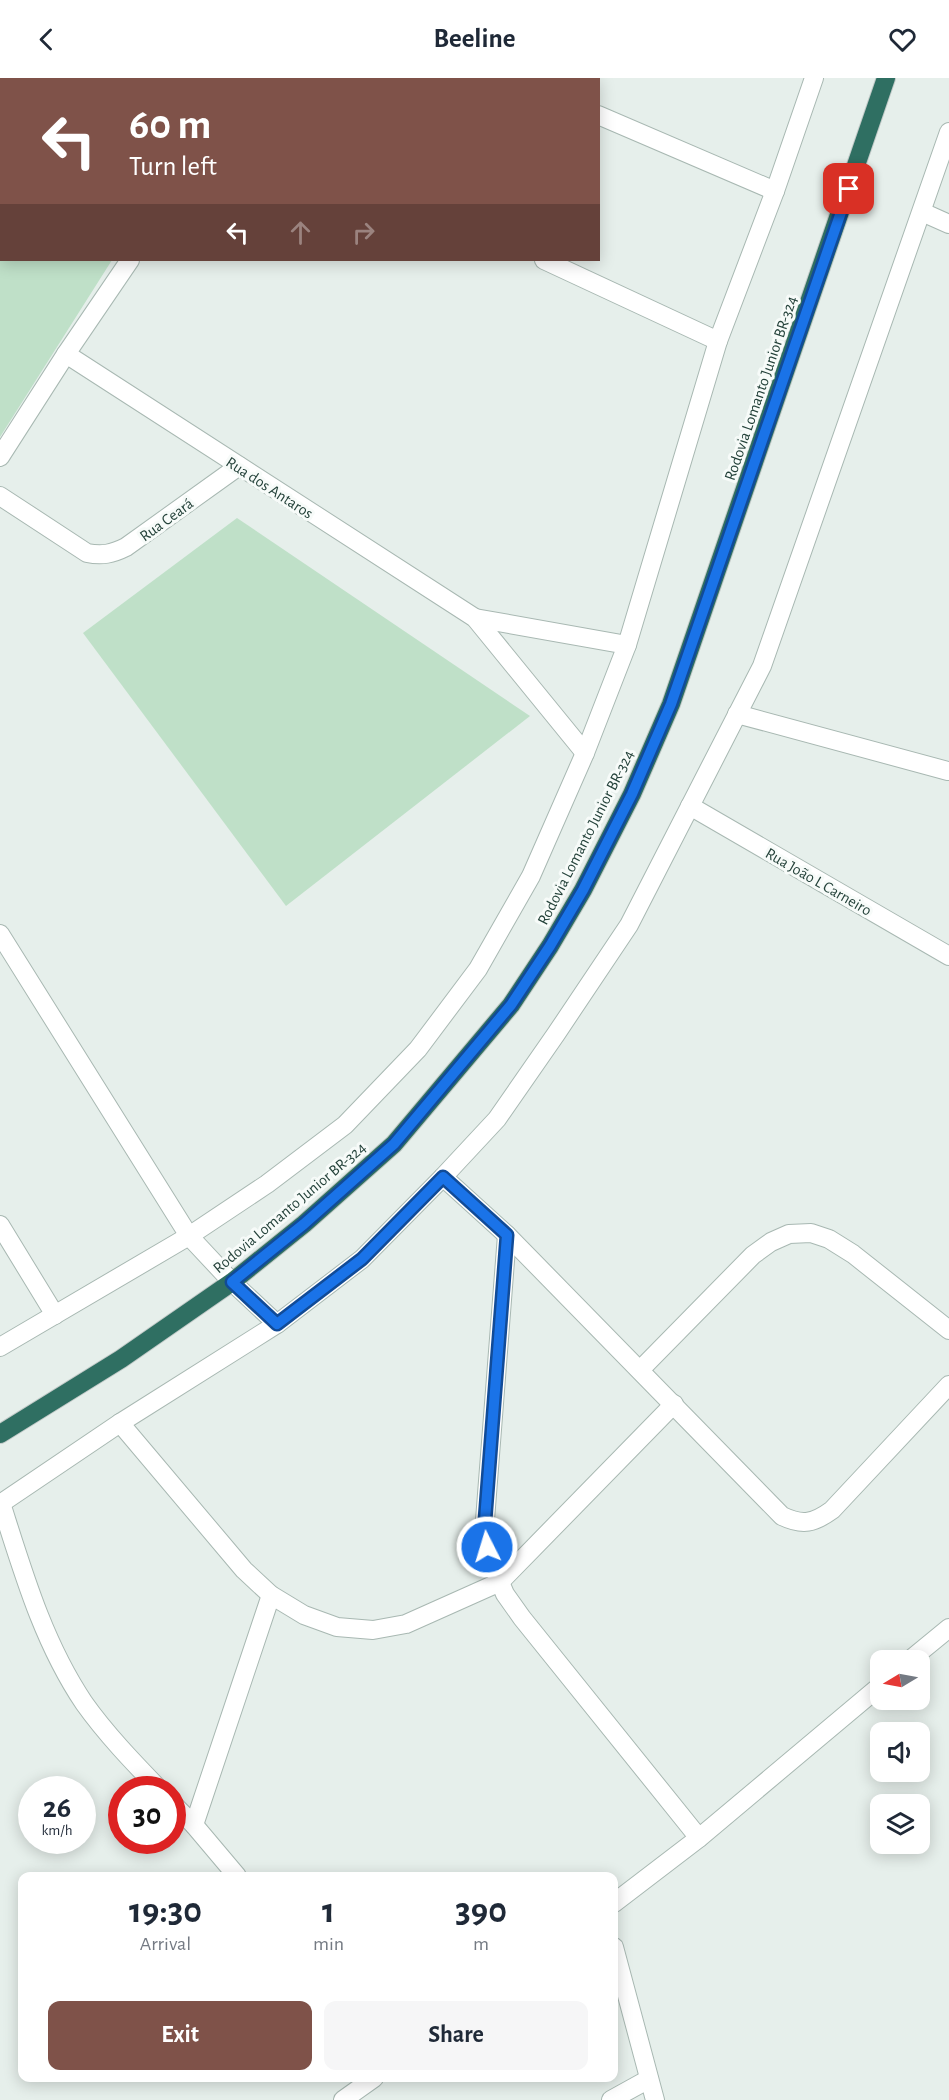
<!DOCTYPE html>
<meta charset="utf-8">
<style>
body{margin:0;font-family:"Alegreya Sans",sans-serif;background:#f6f6f7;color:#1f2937;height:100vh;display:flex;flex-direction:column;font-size:22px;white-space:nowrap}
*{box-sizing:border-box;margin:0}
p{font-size:20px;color:#747a83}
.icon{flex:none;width:33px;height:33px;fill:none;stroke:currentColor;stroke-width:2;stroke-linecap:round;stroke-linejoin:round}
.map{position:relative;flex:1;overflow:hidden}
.sheet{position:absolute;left:18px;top:1794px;width:600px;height:210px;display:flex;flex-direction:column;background:#fff;border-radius:12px;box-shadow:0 3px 15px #0003}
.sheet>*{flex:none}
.banner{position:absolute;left:0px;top:0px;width:600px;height:183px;box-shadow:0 3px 15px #0003;background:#7f5249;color:#fff;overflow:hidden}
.needle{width:39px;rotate:260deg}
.fabs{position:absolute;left:870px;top:1572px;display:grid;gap:12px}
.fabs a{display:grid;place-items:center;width:60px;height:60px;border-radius:12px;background:#fff;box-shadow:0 3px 15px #0003;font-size:30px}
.speed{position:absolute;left:18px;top:1698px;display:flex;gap:12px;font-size:30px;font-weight:700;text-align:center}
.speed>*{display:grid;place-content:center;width:78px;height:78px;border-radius:50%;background:#fff;box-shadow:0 3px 15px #0003;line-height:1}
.speed small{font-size:15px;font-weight:400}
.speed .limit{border:9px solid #d22;background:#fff;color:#111}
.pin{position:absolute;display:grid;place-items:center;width:51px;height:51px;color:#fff;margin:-26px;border-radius:12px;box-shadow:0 3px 9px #0006}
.me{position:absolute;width:66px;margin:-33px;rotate:355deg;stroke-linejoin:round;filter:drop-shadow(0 0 4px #0008)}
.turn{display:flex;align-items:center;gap:21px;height:126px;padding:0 30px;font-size:27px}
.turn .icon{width:78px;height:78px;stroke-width:2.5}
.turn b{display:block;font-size:42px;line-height:51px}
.lanes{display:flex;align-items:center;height:57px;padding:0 30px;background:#0003;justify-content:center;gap:30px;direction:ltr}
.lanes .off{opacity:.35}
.eta{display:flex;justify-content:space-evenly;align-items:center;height:102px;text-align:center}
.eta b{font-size:36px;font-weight:700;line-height:42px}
.primary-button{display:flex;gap:12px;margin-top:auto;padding:12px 30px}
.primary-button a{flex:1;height:69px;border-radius:12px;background:#7f5249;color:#fff;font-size:24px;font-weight:700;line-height:69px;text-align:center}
.primary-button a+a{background:#f6f6f7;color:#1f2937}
header{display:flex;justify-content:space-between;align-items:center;height:78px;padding:0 30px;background:#fff;font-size:27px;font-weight:700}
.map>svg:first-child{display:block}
.green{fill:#bfe0c8}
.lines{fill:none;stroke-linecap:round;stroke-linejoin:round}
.minor-casing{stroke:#a8b8b2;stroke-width:20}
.highway-casing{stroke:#c2cac8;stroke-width:20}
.minor{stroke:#fff;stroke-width:18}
.highway{stroke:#2f6f62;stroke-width:18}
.route-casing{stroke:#114b97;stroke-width:15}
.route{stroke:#1a73e8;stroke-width:10}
.labels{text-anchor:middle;stroke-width:6;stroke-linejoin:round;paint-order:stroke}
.street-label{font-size:16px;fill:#24423a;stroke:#f7fbf9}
</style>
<header><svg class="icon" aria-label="back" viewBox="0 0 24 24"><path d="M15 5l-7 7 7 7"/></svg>Beeline<svg class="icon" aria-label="heart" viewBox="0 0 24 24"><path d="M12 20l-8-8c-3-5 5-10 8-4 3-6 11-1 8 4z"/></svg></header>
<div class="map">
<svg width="949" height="2022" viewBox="0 0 949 2022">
<rect width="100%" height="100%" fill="#e6efeb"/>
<!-- green -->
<g class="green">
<polygon points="0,30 2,32 2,182 112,182 0,359"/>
<polygon points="237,440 530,638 286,828 83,555"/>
</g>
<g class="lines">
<!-- minor casing -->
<g class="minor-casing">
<g id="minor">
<polyline points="15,0 17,2"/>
<polyline points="513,0 516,2"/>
<polyline points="246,2 247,0"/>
<polyline points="598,37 775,113"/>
<polyline points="922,134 949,146"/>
<polyline points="544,182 718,263"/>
<polyline points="66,276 475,540 585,675"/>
<polyline points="0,379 66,276 130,182"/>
<path d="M 0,418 L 87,475 C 102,478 112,476 126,469 L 239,388"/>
<polyline points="475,540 627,567"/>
<polyline points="737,636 948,693"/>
<polyline points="690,728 949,878"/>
<polyline points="0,856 189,1158 232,1204 277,1246"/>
<path d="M 443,1099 L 507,1157 L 782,1438 C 803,1448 814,1445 832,1432 L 949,1307"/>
<polyline points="0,1147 55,1237"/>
<polyline points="507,1157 484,1455 491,1483 505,1516 522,1540 699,1760"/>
<polyline points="0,1269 189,1158 267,1106 345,1047 418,971 478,891 531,798 585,675 627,567 718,263 775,113 814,0"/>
<polyline points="640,1292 753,1177 771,1164 789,1156 811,1155 829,1161 853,1176 949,1252"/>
<polyline points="120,1345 244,1492 271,1517 304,1537 337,1549 373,1552 406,1546 500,1504 674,1326"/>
<path d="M 1,1425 C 23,1494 43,1564 84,1625 C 106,1656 133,1684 160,1712"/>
<polyline points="0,1426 120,1345 277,1246 362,1181 443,1099 497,1041 556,956 629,847 762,588 949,54"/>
<polyline points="910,1582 949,1550"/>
<polyline points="172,1725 194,1747 237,1798"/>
<polyline points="194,1747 271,1517"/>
<polyline points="614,1825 699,1760 880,1608"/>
<polyline points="614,1869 655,2022"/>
<polyline points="343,2022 374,2000"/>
<polyline points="611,2022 649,2001"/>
</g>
</g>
<!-- highway casing -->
<g class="highway-casing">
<polyline id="highway" points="0,1356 121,1281 232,1204 304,1146 394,1066 511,927 550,868 583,812 632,716 671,626 886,0"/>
</g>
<!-- minor -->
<use href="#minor" class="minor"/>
<!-- highway -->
<use href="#highway" class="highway"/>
</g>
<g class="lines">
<!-- route casing -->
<g class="route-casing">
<polyline id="route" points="487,1469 484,1455 507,1157 443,1099 362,1181 277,1246 232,1204 304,1146 394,1066 511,927 550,868 583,812 632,716 671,626 849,111"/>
</g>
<!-- route -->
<use href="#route" class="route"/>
</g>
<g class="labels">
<!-- street labels -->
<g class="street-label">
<text transform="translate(760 310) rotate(-71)" y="6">Rodovia Lomanto Junior BR-324</text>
<text transform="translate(270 409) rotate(33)" y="6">Rua dos Antaros</text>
<text transform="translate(166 441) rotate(-36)" y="6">Rua Ceará</text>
<text transform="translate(585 759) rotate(-63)" y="6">Rodovia Lomanto Junior BR-324</text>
<text transform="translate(819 803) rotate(30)" y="6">Rua João L Carneiro</text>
<text transform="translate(289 1129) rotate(-40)" y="6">Rodovia Lomanto Junior BR-324</text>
</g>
</g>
</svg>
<div class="fabs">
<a><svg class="needle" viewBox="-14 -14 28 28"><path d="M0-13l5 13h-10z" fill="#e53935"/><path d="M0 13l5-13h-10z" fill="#747a83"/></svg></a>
<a><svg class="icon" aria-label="sound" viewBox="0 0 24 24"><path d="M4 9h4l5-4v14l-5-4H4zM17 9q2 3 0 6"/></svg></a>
<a><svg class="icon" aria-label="layers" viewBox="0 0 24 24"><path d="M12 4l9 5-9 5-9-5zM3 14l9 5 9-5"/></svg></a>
</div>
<div class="speed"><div>26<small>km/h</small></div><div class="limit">30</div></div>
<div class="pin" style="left:849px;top:111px;background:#d93025"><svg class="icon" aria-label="arrive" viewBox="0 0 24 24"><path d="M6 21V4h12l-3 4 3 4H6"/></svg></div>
<svg class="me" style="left:487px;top:1469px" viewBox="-20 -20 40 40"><circle r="17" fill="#1a73e8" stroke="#fff" stroke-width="3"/><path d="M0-11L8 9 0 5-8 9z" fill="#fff"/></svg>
<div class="banner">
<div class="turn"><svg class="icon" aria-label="left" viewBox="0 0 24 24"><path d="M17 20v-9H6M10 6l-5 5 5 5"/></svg><div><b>60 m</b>Turn left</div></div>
<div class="lanes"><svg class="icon" aria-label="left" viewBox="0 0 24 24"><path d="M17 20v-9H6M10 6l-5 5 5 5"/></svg><svg class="icon off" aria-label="ahead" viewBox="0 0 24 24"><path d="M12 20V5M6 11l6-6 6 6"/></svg><svg class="icon off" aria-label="right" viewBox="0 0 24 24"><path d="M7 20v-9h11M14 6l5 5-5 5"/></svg></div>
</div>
<section class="sheet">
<div class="eta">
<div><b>19:30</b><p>Arrival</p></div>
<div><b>1</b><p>min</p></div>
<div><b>390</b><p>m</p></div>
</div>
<div class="primary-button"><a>Exit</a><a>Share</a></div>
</section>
</div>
